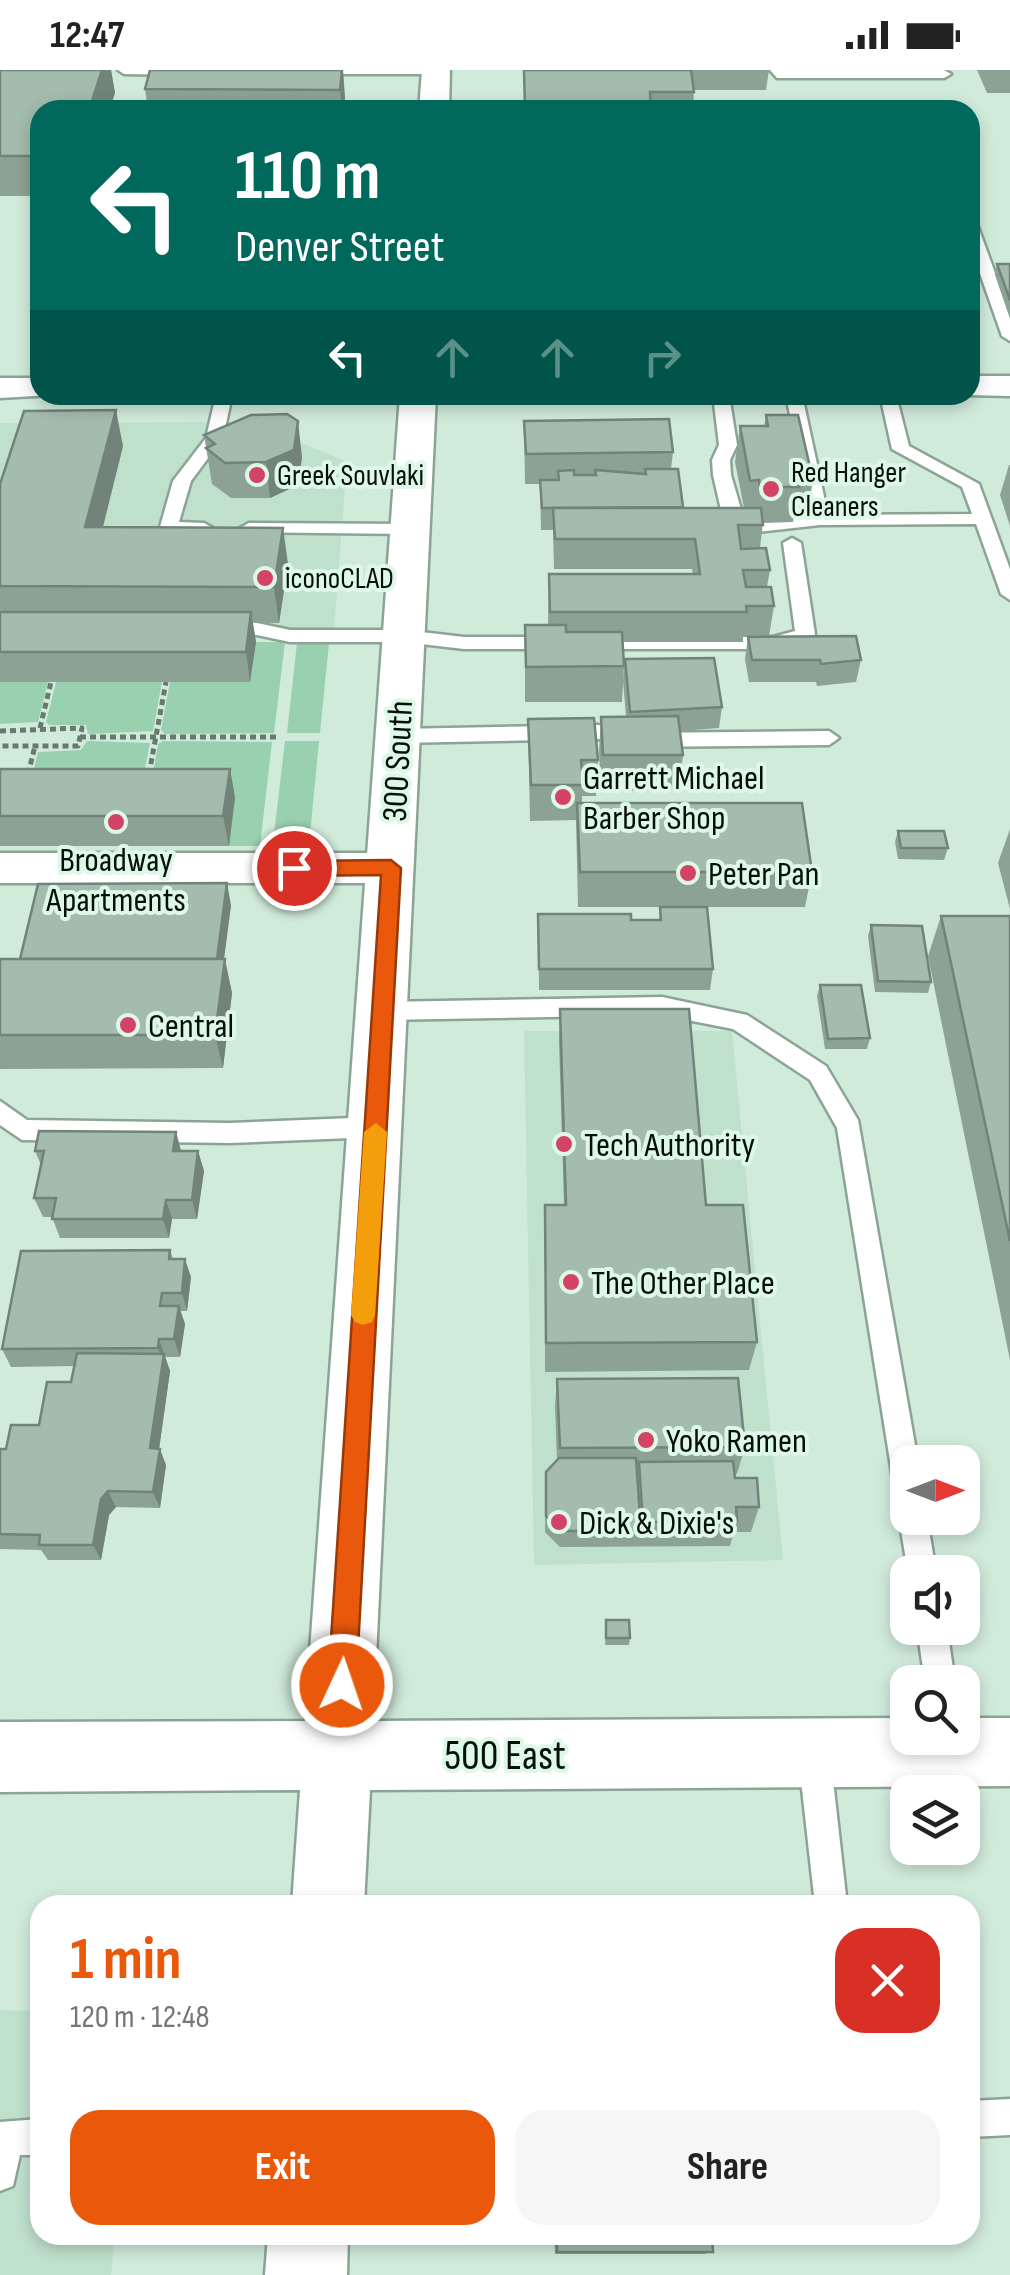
<!DOCTYPE html>
<meta charset="utf-8">
<style>
body{margin:0;font-family:"Sofia Sans Condensed",sans-serif;background:#f6f6f6;color:#222;height:100vh;display:flex;flex-direction:column;font-size:38px;white-space:nowrap}
*{box-sizing:border-box;margin:0}
p{font-size:32px;color:#767676}
.icon{flex:none;width:55px;height:55px;fill:none;stroke:currentColor;stroke-width:2;stroke-linecap:round;stroke-linejoin:round}
.map{position:relative;flex:1;overflow:hidden}
.details{position:absolute;left:30px;top:1825px;width:950px;height:350px;display:flex;flex-direction:column;background:#fff;border-radius:30px;box-shadow:0 5px 15px #0003}
.details>*{flex:none}
.guide{position:absolute;left:30px;top:30px;width:950px;height:305px;border-radius:30px;box-shadow:0 5px 15px #0003;background:#00695c;color:#fff;overflow:hidden}
.needle{width:65px;rotate:90deg}
.fabs{position:absolute;left:890px;top:1375px;display:grid;gap:20px}
.fabs a{display:grid;place-items:center;width:90px;height:90px;border-radius:20px;background:#fff;box-shadow:0 5px 15px #0003;font-size:50px}
.pin{position:absolute;display:grid;place-items:center;width:85px;height:85px;color:#fff;margin:-42px;border:5px solid #fff;border-radius:50%;box-shadow:0 2px 10px #0007}
.me{position:absolute;width:110px;margin:-55px;rotate:3deg;stroke-linejoin:round;filter:drop-shadow(0 0 8px #0008)}
.turn{display:flex;align-items:center;gap:35px;height:210px;padding:0 40px;font-size:45px}
.turn .icon{width:130px;height:130px;stroke-width:2.5}
.turn b{display:block;font-size:70px;line-height:85px}
.lanes{display:flex;align-items:center;height:95px;padding:0 40px;background:#0003;justify-content:center;gap:50px;direction:ltr}
.lanes .off{opacity:.35}
.round{display:grid;place-items:center;flex:none;width:105px;height:105px;border-radius:30px;background:#f6f6f6}
.headline{display:flex;align-items:center;justify-content:space-between;height:170px;padding:0 40px}
h1{font-size:60px;font-weight:700;line-height:75px;color:#ea580c}
.cta{display:flex;gap:20px;margin-top:auto;padding:20px 40px}
.cta a{flex:1;height:115px;border-radius:30px;background:#ea580c;color:#fff;font-size:40px;font-weight:700;line-height:115px;text-align:center}
.cta a+a{background:#f6f6f6;color:#222}
.status{display:flex;justify-content:space-between;align-items:center;height:70px;padding:0 50px;background:#fff;direction:ltr}
.status svg{height:28px;fill:currentColor}
.map>svg:first-child{display:block}
.built{fill:#bfe1cc}
.green{fill:#99d1b0}
.lines{fill:none;stroke-linecap:round;stroke-linejoin:round}
.service-casing{stroke:#8ca495;stroke-width:5}
.minor-casing{stroke:#8ca495;stroke-width:5}
.tertiary-casing{stroke:#8ca495;stroke-width:5}
.path{stroke:#68796f;stroke-width:5;stroke-dasharray:6 4;stroke-linecap:butt}
.service{fill:#fff;fill-rule:evenodd}
.minor{fill:#fff;fill-rule:evenodd}
.tertiary{fill:#fff;fill-rule:evenodd}
.wall{fill:#8ca295}
.shaded-wall{fill:#728479}
.building{fill:#a3bcad;stroke:#728479;stroke-width:2.5}
.route{fill:#ea580c;stroke:#983908;stroke-width:2.5}
.slow{fill:#f59e0b}
.poi-dot{fill:#d24366;stroke:#def8e8;stroke-width:4}
.labels{text-anchor:middle;stroke-width:8;stroke-linejoin:round;paint-order:stroke}
.far-poi-label{font-size:30px;fill:#07100a;stroke:#def8e8;text-anchor:start}
.street-label{font-size:35px;fill:#07100a;stroke:#def8e8}
.poi-label{font-size:35px;fill:#07100a;stroke:#def8e8;text-anchor:start}
.near-street-label{font-size:42px;fill:#07100a;stroke:#def8e8}
</style>
<div class="status"><b>12:47</b><svg viewBox="0 0 49 12"><path d="M0 12V9h3v3zM5 12V6h3v6zM10 12V3h3v9zM15 12V0h3v12zM26 1h20v11H26zM47 4h2v5h-2z"/></svg></div>
<div class="map">
<svg width="1010" height="2205" viewBox="0 0 1010 2205">
<rect width="100%" height="100%" fill="#d1ebdb"/>
<!-- built -->
<g class="built">
<polygon points="251,352 347,392 334,559 0,561 0,353"/>
<polygon points="524,961 732,961 783,1490 534,1495"/>
<polygon points="0,1940 40,1941 40,2165 115,2165 111,2205 0,2205"/>
</g>
<!-- green -->
<g class="green">
<polygon points="256,572 285,572 274,663 165,664 161,660 170,612 250,612"/>
<polygon points="297,573 329,573 320,663 287,663"/>
<polygon points="0,612 48,612 38,652 0,654"/>
<polygon points="56,612 162,612 153,661 88,664 86,655 49,655 46,652"/>
<polygon points="87,671 150,673 139,729 27,729 38,682 81,680"/>
<polygon points="163,671 272,672 260,776 229,776 235,728 149,729 158,674"/>
<polygon points="285,671 319,671 310,765 302,765 301,773 273,773"/>
</g>
<g class="lines">
<!-- service casing -->
<g class="service-casing">
<g id="service">
<polygon points="118,0 189,0 190,1 183,5 124,4"/>
<polygon points="307,0 442,0 436,4 313,4"/>
<polygon points="770,0 944,0 951,4 944,8 777,8"/>
<polygon points="718,36 871,36 878,40 711,40"/>
<polygon points="970,150 977,154 1010,244 1010,271 1002,266 970,175"/>
<polygon points="216,325 232,325 223,368 191,411 179,452 204,453 213,458 204,463 163,461 160,457 173,411 206,368"/>
<polygon points="713,325 729,325 737,375 730,390 731,405 743,446 776,452 810,446 786,325 802,325 828,445 972,444 962,417 892,379 880,325 896,325 909,376 979,414 1010,499 1010,530 1001,524 976,454 820,455 757,462 731,454 722,444 713,405 712,390 719,375"/>
<polygon points="249,453 409,454 418,459 409,464 243,462 240,458"/>
<polygon points="792,468 801,473 815,564 812,568 774,579 464,579 404,572 290,572 257,565 220,565 210,559 220,553 257,553 290,560 404,560 464,567 773,567 795,561 783,473"/>
<polygon points="599,655 635,663 829,661 839,668 829,675 635,677 599,669 398,673 388,666 398,659"/>
<polygon points="662,927 747,945 826,996 858,1050 918,1392 908,1392 908,1429 898,1425 894,1416 837,1058 810,1010 733,959 662,945 383,950 371,941 383,932"/>
<polygon points="0,1031 27,1050 230,1053 376,1047 385,1050 388,1057 385,1064 376,1067 230,1073 22,1070 0,1055"/>
<polygon points="908,1437 908,1448 927,1448 936,1502 908,1502 899,1448"/>
<polygon points="917,1558 947,1558 955,1612 925,1612"/>
<polygon points="814,1667 825,1672 830,1683 847,1835 815,1835 798,1683 803,1672"/>
<polygon points="1010,2029 1010,2065 970,2067 970,2031"/>
<polygon points="40,2049 40,2085 20,2085 13,2116 0,2121 0,2052"/>
</g>
</g>
<!-- minor casing -->
<g class="minor-casing">
<g id="minor">
<polygon points="970,306 1010,306 1010,326 967,325 970,325"/>
<polygon points="0,308 40,308 40,325 52,325 0,328"/>
<polygon points="0,783 391,783 406,787 413,798 406,809 391,813 0,813"/>
</g>
</g>
<!-- tertiary casing -->
<g class="tertiary-casing">
<g id="tertiary">
<polygon points="422,0 450,0 449,40 419,40"/>
<polygon points="400,325 436,325 373,1651 908,1648 908,1668 962,1668 962,1648 1010,1648 1010,1716 370,1720 364,1835 292,1835 300,1720 0,1722 0,1652 305,1651"/>
<polygon points="268,2165 348,2165 347,2205 265,2205"/>
</g>
</g>
<!-- path -->
<g class="path">
<polyline points="40,658 51,612"/>
<polyline points="0,661 82,658 78,676 0,676"/>
<polyline points="80,667 278,667"/>
<polyline points="28,704 35,676"/>
<polyline points="149,704 166,612"/>
</g>
<!-- service -->
<use href="#service" class="service"/>
<!-- minor -->
<use href="#minor" class="minor"/>
<!-- tertiary -->
<use href="#tertiary" class="tertiary"/>
</g>
<!-- wall -->
<g class="wall">
<polygon points="0,0 111,0 115,23 109,40 40,40 40,126 0,126"/>
<polygon points="150,0 343,0 344,40 148,40 145,19"/>
<polygon points="524,0 769,0 766,20 694,20 693,40 524,40"/>
<polygon points="977,0 1010,0 1010,23 987,23"/>
<polygon points="997,194 1010,194 1010,249 995,205"/>
<polygon points="766,345 813,410 807,446 794,446 793,452 763,453 760,478 770,500 767,517 774,536 769,566 743,566 743,572 623,572 624,596 622,632 525,632 525,555 548,555 549,504 693,504 692,499 554,499 553,460 541,460 540,414 525,414 524,351 673,382 671,399 683,438 744,438 735,392 740,356 764,356"/>
<polygon points="204,365 302,387 298,415 270,428 231,428 212,414"/>
<polygon points="123,376 103,457 288,494 279,553 253,553 256,572 250,612 0,612 0,414"/>
<polygon points="1009,395 1010,395 1010,456 1000,425"/>
<polygon points="748,567 861,590 856,612 817,616 816,612 749,612 745,589"/>
<polygon points="625,589 722,637 719,658 680,661 683,685 679,720 601,721 599,682 601,647 626,646 623,611"/>
<polygon points="528,649 598,690 596,726 582,726 582,733 812,802 805,837 707,837 713,899 710,920 539,920 538,844 631,850 659,850 660,837 699,837 578,837 576,750 530,751"/>
<polygon points="0,699 230,699 235,728 229,776 0,776"/>
<polygon points="1010,759 1010,839 998,793"/>
<polygon points="898,761 948,778 944,790 898,789 895,772"/>
<polygon points="231,835 224,889 232,923 223,998 0,999 0,889 20,889"/>
<polygon points="941,846 1010,846 1010,1290 928,886"/>
<polygon points="871,855 931,912 928,923 875,922 868,866"/>
<polygon points="820,915 870,968 867,979 825,979 817,926"/>
<polygon points="560,939 706,1135 757,1272 749,1300 545,1302 545,1135 564,1135 559,972"/>
<polygon points="176,1062 181,1081 198,1081 204,1101 197,1149 172,1149 169,1168 60,1168 52,1147 43,1147 34,1128 41,1095 35,1081"/>
<polygon points="170,1180 173,1189 191,1207 187,1241 180,1241 185,1254 180,1287 165,1287 170,1301 159,1379 166,1395 160,1438 116,1437 109,1445 101,1490 48,1490 41,1480 0,1479 0,1379 6,1379 39,1355 71,1312 75,1296 11,1297 2,1279"/>
<polygon points="557,1309 745,1377 737,1404 734,1404 735,1408 759,1437 751,1462 734,1462 730,1476 560,1477 545,1462 546,1402 557,1390 555,1336"/>
<polygon points="606,1550 630,1568 629,1575 605,1575"/>
<polygon points="554,2165 712,2165 713,2182 704,2184 555,2184"/>
</g>
<!-- shaded-wall -->
<g class="shaded-wall">
<polygon points="102,0 111,0 115,23 109,40 89,40"/>
<polygon points="342,0 343,0 345,27 344,40 342,40 340,20"/>
<polygon points="116,340 123,376 94,492 85,457"/>
<polygon points="298,351 302,387 298,415 270,428 266,392"/>
<polygon points="283,458 288,494 279,553 274,517"/>
<polygon points="251,542 256,572 250,612 246,582"/>
<polygon points="230,699 235,728 229,776 223,746"/>
<polygon points="227,813 231,835 221,911 217,890"/>
<polygon points="225,889 232,923 223,998 215,965"/>
<polygon points="176,1062 181,1081 173,1081"/>
<polygon points="198,1081 204,1101 197,1149 192,1130"/>
<polygon points="166,1130 172,1149 169,1168 163,1149"/>
<polygon points="185,1189 191,1207 187,1241 182,1223"/>
<polygon points="179,1236 185,1254 180,1287 174,1269"/>
<polygon points="159,1269 170,1301 157,1394 150,1378 163,1292 158,1278"/>
<polygon points="160,1379 166,1395 160,1438 153,1422"/>
<polygon points="108,1421 116,1437 109,1445 101,1490 93,1475 101,1429"/>
</g>
<!-- building -->
<g class="building">
<polygon points="0,0 102,0 89,40 40,40 40,86 0,86"/>
<polygon points="150,0 342,0 340,20 145,19"/>
<polygon points="524,0 691,0 694,22 650,22 651,40 525,40"/>
<polygon points="292,35 291,40 168,40 168,39"/>
<polygon points="997,194 1010,194 1010,230"/>
<polygon points="116,340 85,457 283,458 274,517 0,516 0,414 24,341"/>
<polygon points="287,344 298,351 294,380 266,392 225,393 206,378 215,374 204,365 251,345"/>
<polygon points="766,345 798,345 813,410 798,410 799,417 760,417 759,410 750,411 740,356 768,356"/>
<polygon points="669,349 673,382 526,384 524,351"/>
<polygon points="645,399 678,399 683,437 542,438 540,410 559,410 558,401 574,400 574,405 596,405 595,400 646,404"/>
<polygon points="553,438 761,438 763,455 738,455 741,479 766,478 770,500 743,500 746,517 771,517 774,536 746,536 747,542 550,542 549,504 700,504 695,469 555,469"/>
<polygon points="0,542 251,542 246,582 0,582"/>
<polygon points="525,555 566,555 566,562 622,562 624,596 526,597"/>
<polygon points="856,566 861,590 821,594 820,590 752,590 748,567"/>
<polygon points="714,588 722,637 630,642 625,589"/>
<polygon points="678,646 683,685 603,685 601,647"/>
<polygon points="594,648 598,690 581,690 583,715 531,715 528,649"/>
<polygon points="0,699 230,699 223,746 0,746"/>
<polygon points="577,733 802,733 812,802 580,802"/>
<polygon points="898,761 944,761 948,778 901,778"/>
<polygon points="227,813 217,889 20,889 38,814"/>
<polygon points="660,837 707,837 713,899 539,899 538,844 631,844 631,850 661,850"/>
<polygon points="941,846 1010,846 1010,1171"/>
<polygon points="871,855 922,856 931,912 878,911"/>
<polygon points="0,889 225,889 215,965 0,965"/>
<polygon points="820,915 861,915 870,968 828,969"/>
<polygon points="560,939 689,939 706,1135 743,1135 757,1272 546,1273 545,1135 566,1135"/>
<polygon points="39,1061 176,1062 173,1081 198,1081 192,1130 166,1130 163,1149 52,1149 56,1128 34,1128 44,1081 35,1081"/>
<polygon points="170,1180 169,1189 185,1189 182,1223 162,1223 160,1236 179,1236 174,1269 159,1269 158,1278 2,1279 21,1181"/>
<polygon points="77,1283 164,1284 150,1378 160,1379 153,1422 108,1421 101,1429 93,1475 39,1475 40,1465 0,1464 0,1379 6,1379 11,1355 39,1355 47,1312 71,1312"/>
<polygon points="738,1308 745,1377 560,1378 557,1309"/>
<polygon points="559,1388 636,1388 641,1461 562,1461 546,1446 546,1402"/>
<polygon points="733,1391 735,1408 757,1408 759,1437 736,1437 737,1451 643,1452 639,1392"/>
<polygon points="606,1550 629,1550 630,1568 606,1568"/>
<polygon points="557,2165 712,2165 713,2182 557,2182"/>
</g>
<!-- route -->
<polygon class="route" points="391,790 401,798 356,1615 352,1625 342,1629 332,1625 328,1615 381,805 294,806 284,798 294,791"/>
<!-- slow -->
<polygon class="slow" points="376,1053 387,1062 375,1245 372,1252 363,1255 355,1252 351,1245 364,1062"/>
<!-- markers -->
<g class="poi-dot">
<circle cx="257" cy="405" r="10"/>
<circle cx="771" cy="419" r="10"/>
<circle cx="265" cy="508" r="10"/>
<circle cx="563" cy="727" r="10"/>
<circle cx="116" cy="752" r="10"/>
<circle cx="688" cy="803" r="10"/>
<circle cx="128" cy="955" r="10"/>
<circle cx="564" cy="1074" r="10"/>
<circle cx="571" cy="1212" r="10"/>
<circle cx="646" cy="1370" r="10"/>
<circle cx="559" cy="1452" r="10"/>
</g>
<g class="labels">
<!-- far-poi labels -->
<g class="far-poi-label">
<text x="791" y="412">Red Hanger<tspan x="791" dy="34">Cleaners</tspan></text>
<text x="277" y="415">Greek Souvlaki</text>
<text x="285" y="518">iconoCLAD</text>
</g>
<!-- street labels -->
<g class="street-label">
<text transform="translate(397 691) rotate(-87)" y="12">300 South</text>
</g>
<!-- poi labels -->
<g class="poi-label">
<text x="583" y="719">Garrett Michael<tspan x="583" dy="40">Barber Shop</tspan></text>
<text x="116" y="801" text-anchor="middle">Broadway<tspan x="116" dy="40">Apartments</tspan></text>
<text x="708" y="815">Peter Pan</text>
<text x="148" y="967">Central</text>
<text x="584" y="1086">Tech Authority</text>
<text x="591" y="1224">The Other Place</text>
<text x="666" y="1382">Yoko Ramen</text>
<text x="579" y="1464">Dick &amp; Dixie's</text>
</g>
<!-- near-street labels -->
<g class="near-street-label">
<text x="505" y="1699">500 East</text>
</g>
</g>
</svg>
<div class="fabs">
<a><svg class="needle" viewBox="-14 -14 28 28"><path d="M0-13l5 13h-10z" fill="#e53935"/><path d="M0 13l5-13h-10z" fill="#767676"/></svg></a>
<a><svg class="icon" aria-label="sound" viewBox="0 0 24 24"><path d="M4 9h4l5-4v14l-5-4H4zM17 9q2 3 0 6"/></svg></a>
<a><svg class="icon" aria-label="search" viewBox="0 0 24 24"><circle cx="10" cy="10" r="6"/><path d="M15 15l6 6"/></svg></a>
<a><svg class="icon" aria-label="layers" viewBox="0 0 24 24"><path d="M12 4l9 5-9 5-9-5zM3 14l9 5 9-5"/></svg></a>
</div>
<div class="pin" style="left:294px;top:798px;background:#d93025"><svg class="icon" aria-label="arrive" viewBox="0 0 24 24"><path d="M6 21V4h12l-3 4 3 4H6"/></svg></div>
<svg class="me" style="left:342px;top:1615px" viewBox="-20 -20 40 40"><circle r="17" fill="#ea580c" stroke="#fff" stroke-width="3"/><path d="M0-11L8 9 0 5-8 9z" fill="#fff"/></svg>
<div class="guide">
<div class="turn"><svg class="icon" aria-label="left" viewBox="0 0 24 24"><path d="M17 20v-9H6M10 6l-5 5 5 5"/></svg><div><b>110 m</b>Denver Street</div></div>
<div class="lanes"><svg class="icon" aria-label="left" viewBox="0 0 24 24"><path d="M17 20v-9H6M10 6l-5 5 5 5"/></svg><svg class="icon off" aria-label="ahead" viewBox="0 0 24 24"><path d="M12 20V5M6 11l6-6 6 6"/></svg><svg class="icon off" aria-label="ahead" viewBox="0 0 24 24"><path d="M12 20V5M6 11l6-6 6 6"/></svg><svg class="icon off" aria-label="right" viewBox="0 0 24 24"><path d="M7 20v-9h11M14 6l5 5-5 5"/></svg></div>
</div>
<section class="details">
<div class="headline"><div><h1>1 min</h1><p>120 m · 12:48</p></div><a class="round" style="background:#d93025;color:#fff"><svg class="icon" aria-label="close" viewBox="0 0 24 24"><path d="M6 6l12 12M18 6L6 18"/></svg></a></div>
<div class="cta"><a>Exit</a><a>Share</a></div>
</section>
</div>
